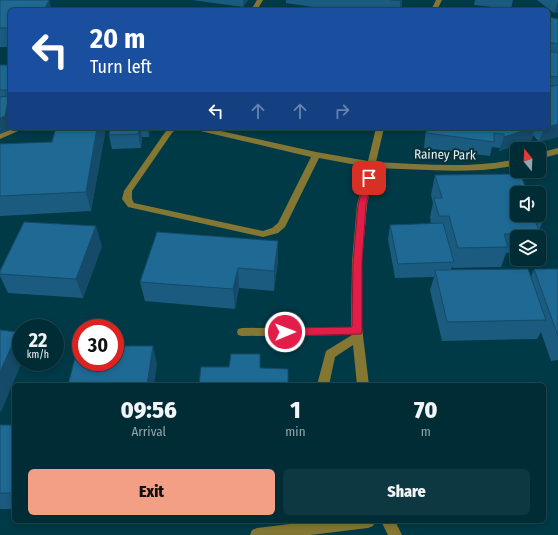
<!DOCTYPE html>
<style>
body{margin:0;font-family:"Fira Sans Condensed",sans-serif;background:#0e3841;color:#f1f3f6;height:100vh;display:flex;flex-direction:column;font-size:15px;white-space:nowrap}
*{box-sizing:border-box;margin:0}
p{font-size:13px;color:#95a7ad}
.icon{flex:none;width:22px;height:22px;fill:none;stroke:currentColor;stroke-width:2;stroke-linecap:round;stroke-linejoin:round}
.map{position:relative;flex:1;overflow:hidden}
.sheet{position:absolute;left:12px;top:383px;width:534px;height:140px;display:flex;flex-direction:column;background:#002c35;border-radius:6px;box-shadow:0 2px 6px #0003,0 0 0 1px #224850}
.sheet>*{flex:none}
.banner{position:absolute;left:8px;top:8px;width:542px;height:122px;border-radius:6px;box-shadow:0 2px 6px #0003,0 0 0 1px #224850;background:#1a4fa0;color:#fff;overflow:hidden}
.needle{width:26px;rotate:342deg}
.fabs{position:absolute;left:510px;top:142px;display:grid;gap:8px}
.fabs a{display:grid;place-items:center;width:36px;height:36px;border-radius:6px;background:#002c35;box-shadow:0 2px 6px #0003,0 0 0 1px #224850;font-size:20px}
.speed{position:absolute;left:12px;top:319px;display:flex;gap:8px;font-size:20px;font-weight:700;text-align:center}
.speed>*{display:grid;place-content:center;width:52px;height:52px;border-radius:50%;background:#002c35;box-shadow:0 2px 6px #0003,0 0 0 1px #224850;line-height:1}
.speed small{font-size:10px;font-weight:400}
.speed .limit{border:6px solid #d22;background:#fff;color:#111}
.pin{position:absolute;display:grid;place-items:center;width:34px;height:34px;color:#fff;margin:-17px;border-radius:8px;box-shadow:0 2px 6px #0006}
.me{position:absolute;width:44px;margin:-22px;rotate:89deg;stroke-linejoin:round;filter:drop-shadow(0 0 3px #0008)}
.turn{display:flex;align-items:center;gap:14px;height:84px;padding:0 16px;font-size:18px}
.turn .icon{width:52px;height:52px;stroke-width:2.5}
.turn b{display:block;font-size:28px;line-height:34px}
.lanes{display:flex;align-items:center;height:38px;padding:0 16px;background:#0003;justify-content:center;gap:20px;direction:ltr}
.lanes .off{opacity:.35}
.eta{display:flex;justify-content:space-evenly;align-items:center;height:68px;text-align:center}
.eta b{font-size:24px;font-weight:800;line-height:28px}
.cta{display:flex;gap:8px;margin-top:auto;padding:8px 16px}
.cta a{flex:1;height:46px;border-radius:6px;background:#f39f85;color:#111;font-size:16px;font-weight:800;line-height:46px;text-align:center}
.cta a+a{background:#0e3841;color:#f1f3f6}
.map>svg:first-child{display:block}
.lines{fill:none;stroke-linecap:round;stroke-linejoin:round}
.minor{fill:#847734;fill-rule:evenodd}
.wall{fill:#1a5b7f}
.shaded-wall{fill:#154a68}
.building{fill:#1e6a94;stroke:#154a68}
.route{fill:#e11d48;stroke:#92132f}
.labels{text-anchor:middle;stroke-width:4;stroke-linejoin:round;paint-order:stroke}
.street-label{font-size:13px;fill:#d9f3fb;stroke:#0f2e36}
</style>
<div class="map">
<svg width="558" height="535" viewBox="0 0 558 535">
<rect width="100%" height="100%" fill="#003a47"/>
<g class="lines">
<!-- minor -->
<g class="minor">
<polygon points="257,0 263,0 257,10 251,10"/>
<polygon points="436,0 442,0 437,10 431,10"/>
<polygon points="13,128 25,128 0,139 0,133"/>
<path d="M 168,128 L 177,128 L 172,133 L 132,191 L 132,199 L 134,203 L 263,231 L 272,228 L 278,223 L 311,157 L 196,130 L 192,128 L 207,128 L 316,152 L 368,161 L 376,128 L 384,128 L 376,162 C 423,164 471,169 517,159 L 517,165 C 471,175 422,169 375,168 L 367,205 L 362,262 L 361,319 L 369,385 L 357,385 L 353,345 L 335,357 L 329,385 L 317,385 L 326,351 L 352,335 L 242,336 L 238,335 L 237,332 L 238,329 L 242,328 L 351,327 L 352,262 L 357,205 L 367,167 L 319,158 L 285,227 L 278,233 L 263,237 L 128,207 L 122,199 L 124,191 Z"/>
<polygon points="558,148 558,154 539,159 539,153"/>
<polygon points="315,521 375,521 373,526 368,528 310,535 250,535 252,530 257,528"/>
<polygon points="381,521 395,521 402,535 388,535"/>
</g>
</g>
<!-- wall -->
<g class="wall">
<polygon points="0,0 49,0 51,10 10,10 10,47 0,47"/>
<polygon points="192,0 248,0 243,7"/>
<polygon points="286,0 402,0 401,10 332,10 286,3"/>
<polygon points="475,0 513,0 511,9 474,5"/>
<polygon points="537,0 558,0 558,12 554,13"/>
<polygon points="548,17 558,19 558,137 539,142 533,135 531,141 499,151 500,148 492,147 490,156 424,148 426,128 548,128"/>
<polygon points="0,65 10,65 10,130 0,134"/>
<polygon points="106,128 91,211 0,216 0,144 52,142"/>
<polygon points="110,128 150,128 149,137 142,137 141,148 112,149 109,135"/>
<polygon points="435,175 528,193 545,215 539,231 540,233 539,237 517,237 517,253 506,253 501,267 453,268 452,267 451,270 531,277 534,269 558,269 558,360 551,361 541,332 537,339 442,341 430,290 434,277 395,278 388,239 390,225 431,224 430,217 433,203 431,195"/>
<polygon points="102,246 83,298 8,293 0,276 0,271"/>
<polygon points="278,260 274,291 239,288 235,309 145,301 140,282"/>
<rect x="0" y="425" width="14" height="84"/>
</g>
<!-- shaded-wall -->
<g class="shaded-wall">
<polygon points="49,0 51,10 44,10"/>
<polygon points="243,0 248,0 243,7"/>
<polygon points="400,0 402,0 401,10 400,10"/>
<polygon points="558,1 558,12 554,13"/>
<polygon points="9,96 10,98 10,130 0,134 0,118"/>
<polygon points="558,124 558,137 539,142 544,128 548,128 548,127"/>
<polygon points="97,128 106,128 91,211 86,192"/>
<polygon points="139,128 140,128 142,137 141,148 138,134"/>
<polygon points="147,128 150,128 149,137"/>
<polygon points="532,128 535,128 531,141 499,151 504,137"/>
<polygon points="96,226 102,246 83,298 76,279"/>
<polygon points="278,241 278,260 274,291 274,271"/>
<polygon points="238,268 239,288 235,309 233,289"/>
<polygon points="18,332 21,339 21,362 22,362 1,412 0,411 0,372"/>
<polygon points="153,346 157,364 154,385 147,385"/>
</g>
<!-- building -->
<g class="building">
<polygon points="0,0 49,0 44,10 10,10 10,28 0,28"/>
<polygon points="391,0 401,0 401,1"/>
<polygon points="548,17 558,19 558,44 548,42"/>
<polygon points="548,51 558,53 558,77 548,76"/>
<polygon points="0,65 10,65 10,87 8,90 0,90"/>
<polygon points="558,85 558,124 548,127 548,87"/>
<polygon points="9,96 5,116 0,118 0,97"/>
<polygon points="56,128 97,128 86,192 0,196 0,144 52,142"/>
<polygon points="110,128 139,128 138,134 109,135"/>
<polygon points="427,128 532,128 504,137 504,134 494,133 494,142 427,133"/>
<polygon points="520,174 528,193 517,193 517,215 539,215 539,200 545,215 533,216 540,233 504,234 508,247 458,248 449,216 439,216 434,198 442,198 435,175"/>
<polygon points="24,222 96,226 76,279 0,274 0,271"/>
<polygon points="443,223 454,262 398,264 390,225"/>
<polygon points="157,232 278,241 274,271 238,268 233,289 140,282"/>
<polygon points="528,269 546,320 447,322 435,270"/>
<polygon points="534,269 558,269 558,336"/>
<polygon points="0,330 18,332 0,372"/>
<polygon points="78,346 81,346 81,362 115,362 115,346 153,346 147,385 68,385"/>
<polygon points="231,354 260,354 260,368 288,369 288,385 199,385 201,367 229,367"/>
<rect x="0" y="425" width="14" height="68"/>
</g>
<!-- route -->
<polygon class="route" points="369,175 373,178 366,205 362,262 362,331 361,334 285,336 282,334 280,332 282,329 285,328 352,327 353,262 358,205 365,178"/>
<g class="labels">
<!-- street labels -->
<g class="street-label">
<text transform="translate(445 154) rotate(1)" y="5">Rainey Park</text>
</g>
</g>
</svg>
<div class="fabs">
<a><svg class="needle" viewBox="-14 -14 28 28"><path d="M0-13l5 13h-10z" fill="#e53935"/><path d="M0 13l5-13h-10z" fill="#95a7ad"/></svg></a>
<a><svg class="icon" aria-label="sound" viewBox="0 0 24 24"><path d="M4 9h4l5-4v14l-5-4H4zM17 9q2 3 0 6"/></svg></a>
<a><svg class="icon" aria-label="layers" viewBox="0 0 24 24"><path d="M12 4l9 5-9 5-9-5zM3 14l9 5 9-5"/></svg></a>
</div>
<div class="speed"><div>22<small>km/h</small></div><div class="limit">30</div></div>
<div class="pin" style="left:369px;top:178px;background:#d93025"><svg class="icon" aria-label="arrive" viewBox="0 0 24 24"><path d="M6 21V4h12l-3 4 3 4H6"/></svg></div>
<svg class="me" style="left:285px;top:332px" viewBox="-20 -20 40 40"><circle r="17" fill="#e11d48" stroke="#fff" stroke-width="3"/><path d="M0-11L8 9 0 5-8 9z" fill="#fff"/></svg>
<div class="banner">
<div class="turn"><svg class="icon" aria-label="left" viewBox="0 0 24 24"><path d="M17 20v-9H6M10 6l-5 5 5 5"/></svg><div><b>20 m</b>Turn left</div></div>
<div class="lanes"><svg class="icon" aria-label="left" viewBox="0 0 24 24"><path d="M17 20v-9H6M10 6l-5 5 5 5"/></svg><svg class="icon off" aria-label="ahead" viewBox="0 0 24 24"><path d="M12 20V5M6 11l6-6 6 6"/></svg><svg class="icon off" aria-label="ahead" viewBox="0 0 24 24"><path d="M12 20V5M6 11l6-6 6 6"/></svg><svg class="icon off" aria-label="right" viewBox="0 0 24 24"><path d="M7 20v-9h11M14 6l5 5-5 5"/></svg></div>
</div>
<section class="sheet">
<div class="eta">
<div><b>09:56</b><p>Arrival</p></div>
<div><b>1</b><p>min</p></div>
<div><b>70</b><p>m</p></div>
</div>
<div class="cta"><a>Exit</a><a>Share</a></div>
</section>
</div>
